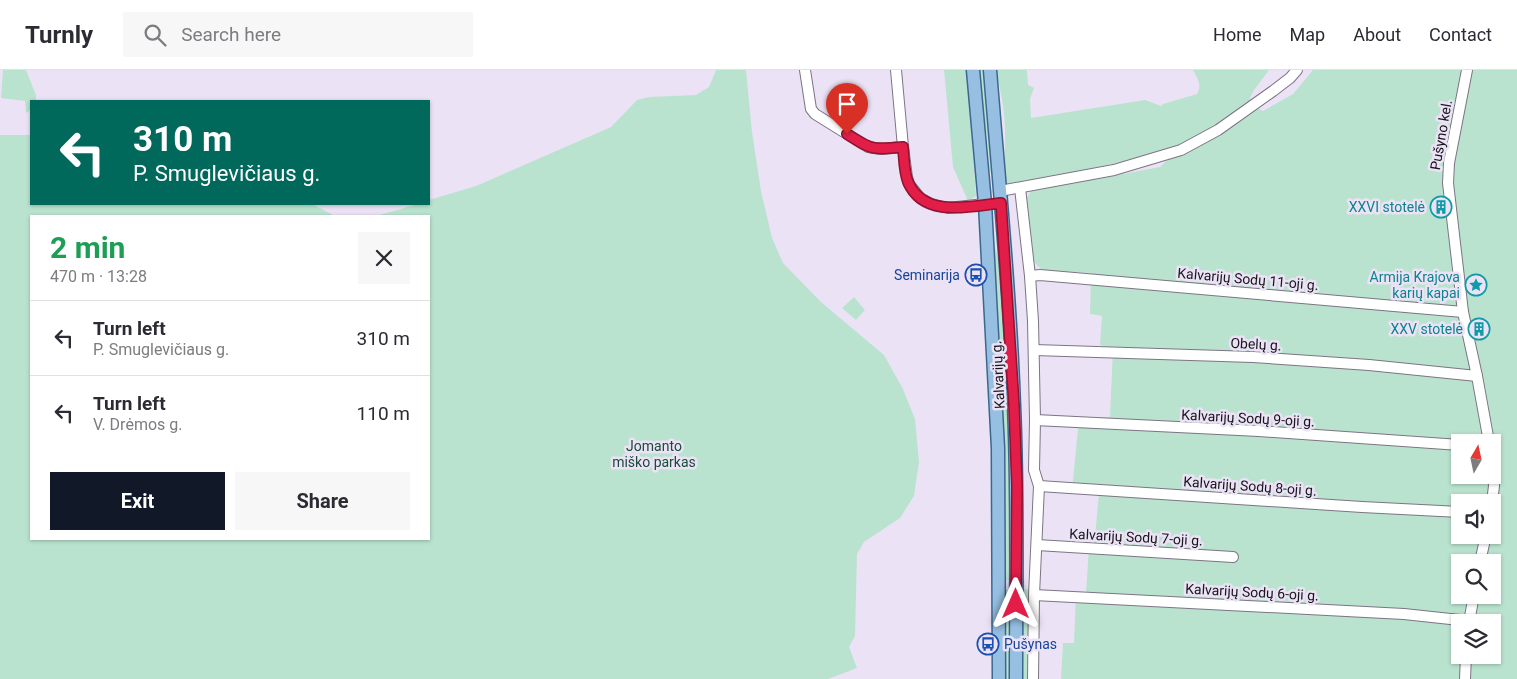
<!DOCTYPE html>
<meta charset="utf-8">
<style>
body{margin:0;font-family:Roboto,sans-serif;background:#f7f7f7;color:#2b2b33;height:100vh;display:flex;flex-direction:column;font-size:19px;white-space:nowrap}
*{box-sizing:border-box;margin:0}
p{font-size:16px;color:#7c7c81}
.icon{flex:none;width:28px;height:28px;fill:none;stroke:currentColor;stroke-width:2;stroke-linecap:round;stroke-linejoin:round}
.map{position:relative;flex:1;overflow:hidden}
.side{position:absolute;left:30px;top:145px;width:400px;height:325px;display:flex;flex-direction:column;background:#fff;border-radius:0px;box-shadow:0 1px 4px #0004}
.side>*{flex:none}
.hud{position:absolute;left:30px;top:30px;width:400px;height:105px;border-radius:0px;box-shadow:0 1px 4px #0004;background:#00695c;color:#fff;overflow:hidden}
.needle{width:32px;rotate:9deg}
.tools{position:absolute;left:1451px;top:364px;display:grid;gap:10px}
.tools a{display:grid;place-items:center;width:50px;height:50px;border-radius:0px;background:#fff;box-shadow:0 1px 4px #0004;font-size:25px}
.pin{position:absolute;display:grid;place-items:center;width:42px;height:42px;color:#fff;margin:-51px -21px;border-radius:50% 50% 50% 0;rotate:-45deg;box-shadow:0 0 5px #0007}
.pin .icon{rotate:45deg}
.me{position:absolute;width:55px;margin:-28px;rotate:0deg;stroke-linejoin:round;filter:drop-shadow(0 0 4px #0008)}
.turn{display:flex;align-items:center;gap:18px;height:105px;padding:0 20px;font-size:22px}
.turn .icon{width:65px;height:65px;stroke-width:2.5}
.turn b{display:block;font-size:35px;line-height:42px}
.round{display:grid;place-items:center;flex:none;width:52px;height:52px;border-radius:0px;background:#f7f7f7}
.headline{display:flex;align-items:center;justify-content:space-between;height:85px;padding:0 20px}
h1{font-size:30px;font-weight:700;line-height:38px;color:#1e9e55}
.action{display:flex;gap:10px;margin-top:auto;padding:10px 20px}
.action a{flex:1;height:58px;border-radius:0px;background:#111827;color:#fff;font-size:20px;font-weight:700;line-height:58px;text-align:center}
.action a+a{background:#f7f7f7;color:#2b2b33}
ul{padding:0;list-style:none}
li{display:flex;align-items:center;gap:15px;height:75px;padding:0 20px;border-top:1px solid #e1e1e2}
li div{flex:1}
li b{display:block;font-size:19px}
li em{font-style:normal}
header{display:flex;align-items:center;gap:30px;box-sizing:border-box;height:70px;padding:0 25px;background:#fff;border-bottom:1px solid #e1e1e2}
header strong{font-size:24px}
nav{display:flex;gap:28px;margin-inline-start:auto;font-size:18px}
.search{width:350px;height:45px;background:#f7f7f7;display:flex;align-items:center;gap:12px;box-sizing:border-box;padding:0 18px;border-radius:0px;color:#7c7c81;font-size:19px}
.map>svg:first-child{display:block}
.green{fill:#bae3cf;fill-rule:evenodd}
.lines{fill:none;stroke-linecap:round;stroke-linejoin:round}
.minor-casing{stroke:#7c7484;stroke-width:12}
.major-casing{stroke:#3c688f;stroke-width:15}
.minor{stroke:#fff;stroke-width:10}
.major{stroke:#96bfe1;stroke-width:12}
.route-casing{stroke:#92132f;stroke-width:12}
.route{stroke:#e11d48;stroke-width:9}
.labels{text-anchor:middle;stroke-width:5;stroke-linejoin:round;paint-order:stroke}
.street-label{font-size:14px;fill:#18151b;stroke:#ebe3f5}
.culture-label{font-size:14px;fill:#0d838f;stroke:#ebe3f5;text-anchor:end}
.transit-label{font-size:14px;fill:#164399;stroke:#ebe3f5;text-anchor:end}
.park-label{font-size:14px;fill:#184c37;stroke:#ebe3f5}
</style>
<header>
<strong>Turnly</strong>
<div class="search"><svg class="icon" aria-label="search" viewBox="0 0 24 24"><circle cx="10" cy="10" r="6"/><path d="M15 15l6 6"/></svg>Search here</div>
<nav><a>Home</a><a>Map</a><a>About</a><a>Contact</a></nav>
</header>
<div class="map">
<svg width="1517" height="609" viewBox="0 0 1517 609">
<rect width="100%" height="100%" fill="#ebe3f5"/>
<!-- green -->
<g class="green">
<polygon points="3,0 26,0 36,25 36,31 31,31 31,40 26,43 25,31 1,28"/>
<polygon points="716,0 746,0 752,62 761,121 772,168 783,193 821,232 884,285 903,319 915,349 919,392 914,426 900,448 864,472 857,484 855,566 849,577 857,598 828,609 0,609 0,65 31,65 31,134 312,134 335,146 31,146 31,469 429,469 429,146 376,146 418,134 429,134 429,130 476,116 611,57 637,30 649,27 696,25 709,17"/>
<polygon points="944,0 968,0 976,126 968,131 953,97"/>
<polygon points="978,0 985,0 993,101 990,102 987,66 982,47"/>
<path d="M 995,0 L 1027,0 L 1028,15 L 1034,18 L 1030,29 L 1031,48 L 1145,30 L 1161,36 L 1163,34 L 1197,24 C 1202,15 1198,9 1193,0 L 1269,0 L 1254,20 L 1250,28 L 1252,35 L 1263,41 L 1293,24 L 1313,0 L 1517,0 L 1517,609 L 1061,609 L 1063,573 L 1074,573 L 1076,524 L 1086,523 L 1089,476 L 1094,477 L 1099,423 L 1072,420 L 1079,349 L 1110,347 L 1113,278 L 1100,275 L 1102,246 L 1090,244 L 1091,203 L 1042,200 L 1034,192 L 1027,128 L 1031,121 L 1160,97 L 1168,89 L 1163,83 L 1013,115 L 1004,113 C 1003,100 1005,89 1005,77 C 1006,52 1003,25 995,0 ZM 1460,372 L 1492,372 L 1492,405 L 1460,405 ZM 1460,432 L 1492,432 L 1492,465 L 1460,465 ZM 1460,492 L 1492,492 L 1492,525 L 1460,525 ZM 1460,552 L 1492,552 L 1492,585 L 1460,585 Z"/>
<polygon points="992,162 1000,197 1009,329 1011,510 1004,510"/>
<polygon points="854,227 865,240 856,250 842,238"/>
<polygon points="1030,495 1032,497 1031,609 1021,609 1021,520 1029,519"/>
<rect x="1004" y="520" width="7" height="89"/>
</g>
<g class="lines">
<!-- minor casing -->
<g class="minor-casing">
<g id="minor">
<polyline points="805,0 811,39 815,44 868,77 881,79 903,77"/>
<polyline points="896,0 903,77 907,107 909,114 920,128 931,134 948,138 985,134"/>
<polyline points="1467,0 1449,93 1448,113 1463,242 1477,306 1489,372"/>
<polyline points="1020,118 1030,206 1033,251 1035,350 1034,400 1039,416 1034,525 1033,609"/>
<polyline points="1000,121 1114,100 1181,80 1218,60 1273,21 1290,8 1297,0"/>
<polyline points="1030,206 1040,205 1463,242"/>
<polyline points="1034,280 1253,287 1369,295 1477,306"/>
<polyline points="1035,350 1259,361 1460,375"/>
<polyline points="1039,416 1362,437 1460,442"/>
<polyline points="1492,432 1494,416 1492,392"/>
<polyline points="1037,475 1233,487"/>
<polyline points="1480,492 1486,465"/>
<polyline points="1034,525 1327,540 1404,544 1469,551"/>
<polyline points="1469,552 1474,525"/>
<polyline points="1465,609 1466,585"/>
</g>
</g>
<!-- major casing -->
<g class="major-casing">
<g id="major">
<polyline points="973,0 985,134 998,378 999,609"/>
<path d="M 990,0 C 999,112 1010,224 1014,336 C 1018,427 1016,518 1016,609"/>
</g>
</g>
<!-- minor -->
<use href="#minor" class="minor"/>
<!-- major -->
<use href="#major" class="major"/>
</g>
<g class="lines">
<!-- route casing -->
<g class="route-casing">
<path id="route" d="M 847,64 C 872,80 872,80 903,77 C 904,88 904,102 908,112 C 924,149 971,136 1001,133 L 1014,335 L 1017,416 L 1016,534"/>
</g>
<!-- route -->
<use href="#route" class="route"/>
</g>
<!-- icons -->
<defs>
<g id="building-ring" transform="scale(1.125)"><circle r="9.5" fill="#ebe3f5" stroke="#0f9aa8" stroke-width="1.5"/><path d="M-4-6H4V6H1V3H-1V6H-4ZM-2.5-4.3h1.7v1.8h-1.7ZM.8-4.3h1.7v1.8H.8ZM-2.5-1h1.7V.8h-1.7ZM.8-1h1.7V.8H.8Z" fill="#0f9aa8"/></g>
<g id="bus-ring" transform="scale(1.125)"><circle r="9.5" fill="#ebe3f5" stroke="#1a4fb4" stroke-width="1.5"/><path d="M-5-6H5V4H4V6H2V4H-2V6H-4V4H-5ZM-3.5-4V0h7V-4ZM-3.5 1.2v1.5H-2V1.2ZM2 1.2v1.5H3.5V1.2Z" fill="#1a4fb4"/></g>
<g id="sight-ring" transform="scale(1.125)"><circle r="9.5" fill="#ebe3f5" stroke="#0f9aa8" stroke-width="1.5"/><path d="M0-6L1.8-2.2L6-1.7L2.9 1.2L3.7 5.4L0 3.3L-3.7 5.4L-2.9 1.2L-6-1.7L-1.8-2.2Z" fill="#0f9aa8"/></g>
</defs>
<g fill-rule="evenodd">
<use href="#building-ring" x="1441" y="137"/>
<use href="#bus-ring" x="976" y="205"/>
<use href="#sight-ring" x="1476" y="215"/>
<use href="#building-ring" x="1479" y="259"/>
<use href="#bus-ring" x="988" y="574"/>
</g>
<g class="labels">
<!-- street labels -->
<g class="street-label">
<text transform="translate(1441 65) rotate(-80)" y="5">Pušyno kel.</text>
<text transform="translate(1248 209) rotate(5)" y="5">Kalvarijų Sodų 11-oji g.</text>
<text transform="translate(1256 274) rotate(3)" y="5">Obelų g.</text>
<text transform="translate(998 305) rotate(-93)" y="5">Kalvarijų g.</text>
<text transform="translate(1248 348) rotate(3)" y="5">Kalvarijų Sodų 9-oji g.</text>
<text transform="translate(1250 416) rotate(4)" y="5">Kalvarijų Sodų 8-oji g.</text>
<text transform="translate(1136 467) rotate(3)" y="5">Kalvarijų Sodų 7-oji g.</text>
<text transform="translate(1252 522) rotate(3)" y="5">Kalvarijų Sodų 6-oji g.</text>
</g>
<!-- culture labels -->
<g class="culture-label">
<text x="1425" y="142">XXVI stotelė</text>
<text x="1460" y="212">Armija Krajova<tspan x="1460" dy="16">karių kapai</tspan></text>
<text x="1463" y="264">XXV stotelė</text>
</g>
<!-- transit labels -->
<g class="transit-label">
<text x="960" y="210">Seminarija</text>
<text x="1004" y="579" text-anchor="start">Pušynas</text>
</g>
<!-- park labels -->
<g class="park-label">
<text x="654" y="381">Jomanto<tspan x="654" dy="16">miško parkas</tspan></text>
</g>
</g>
</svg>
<div class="tools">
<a><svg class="needle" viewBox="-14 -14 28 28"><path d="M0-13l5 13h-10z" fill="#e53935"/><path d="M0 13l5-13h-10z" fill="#7c7c81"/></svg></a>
<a><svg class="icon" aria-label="sound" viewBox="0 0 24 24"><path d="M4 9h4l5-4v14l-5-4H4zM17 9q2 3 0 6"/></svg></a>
<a><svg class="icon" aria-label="search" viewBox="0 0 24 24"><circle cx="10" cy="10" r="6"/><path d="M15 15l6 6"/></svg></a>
<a><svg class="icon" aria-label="layers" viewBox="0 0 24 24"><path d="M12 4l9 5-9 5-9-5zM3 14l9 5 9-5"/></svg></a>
</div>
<div class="pin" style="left:847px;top:64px;background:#d93025"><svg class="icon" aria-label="arrive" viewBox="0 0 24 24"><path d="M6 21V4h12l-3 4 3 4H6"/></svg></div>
<svg class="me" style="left:1016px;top:534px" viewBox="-20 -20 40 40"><path d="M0-17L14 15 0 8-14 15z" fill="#e11d48" stroke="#fff" stroke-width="4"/></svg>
<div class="hud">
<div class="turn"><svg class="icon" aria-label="left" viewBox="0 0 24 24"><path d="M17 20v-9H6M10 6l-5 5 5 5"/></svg><div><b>310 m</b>P. Smuglevičiaus g.</div></div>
</div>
<section class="side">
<div class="headline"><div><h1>2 min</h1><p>470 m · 13:28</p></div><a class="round"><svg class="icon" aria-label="close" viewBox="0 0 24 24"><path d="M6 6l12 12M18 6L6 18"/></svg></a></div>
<ul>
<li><svg class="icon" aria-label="left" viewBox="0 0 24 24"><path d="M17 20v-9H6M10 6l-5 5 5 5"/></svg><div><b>Turn left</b><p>P. Smuglevičiaus g.</p></div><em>310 m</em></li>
<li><svg class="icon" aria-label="left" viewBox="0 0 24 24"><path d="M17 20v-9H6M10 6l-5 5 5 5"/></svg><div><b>Turn left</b><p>V. Drėmos g.</p></div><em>110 m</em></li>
</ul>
<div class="action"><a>Exit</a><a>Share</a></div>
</section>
</div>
